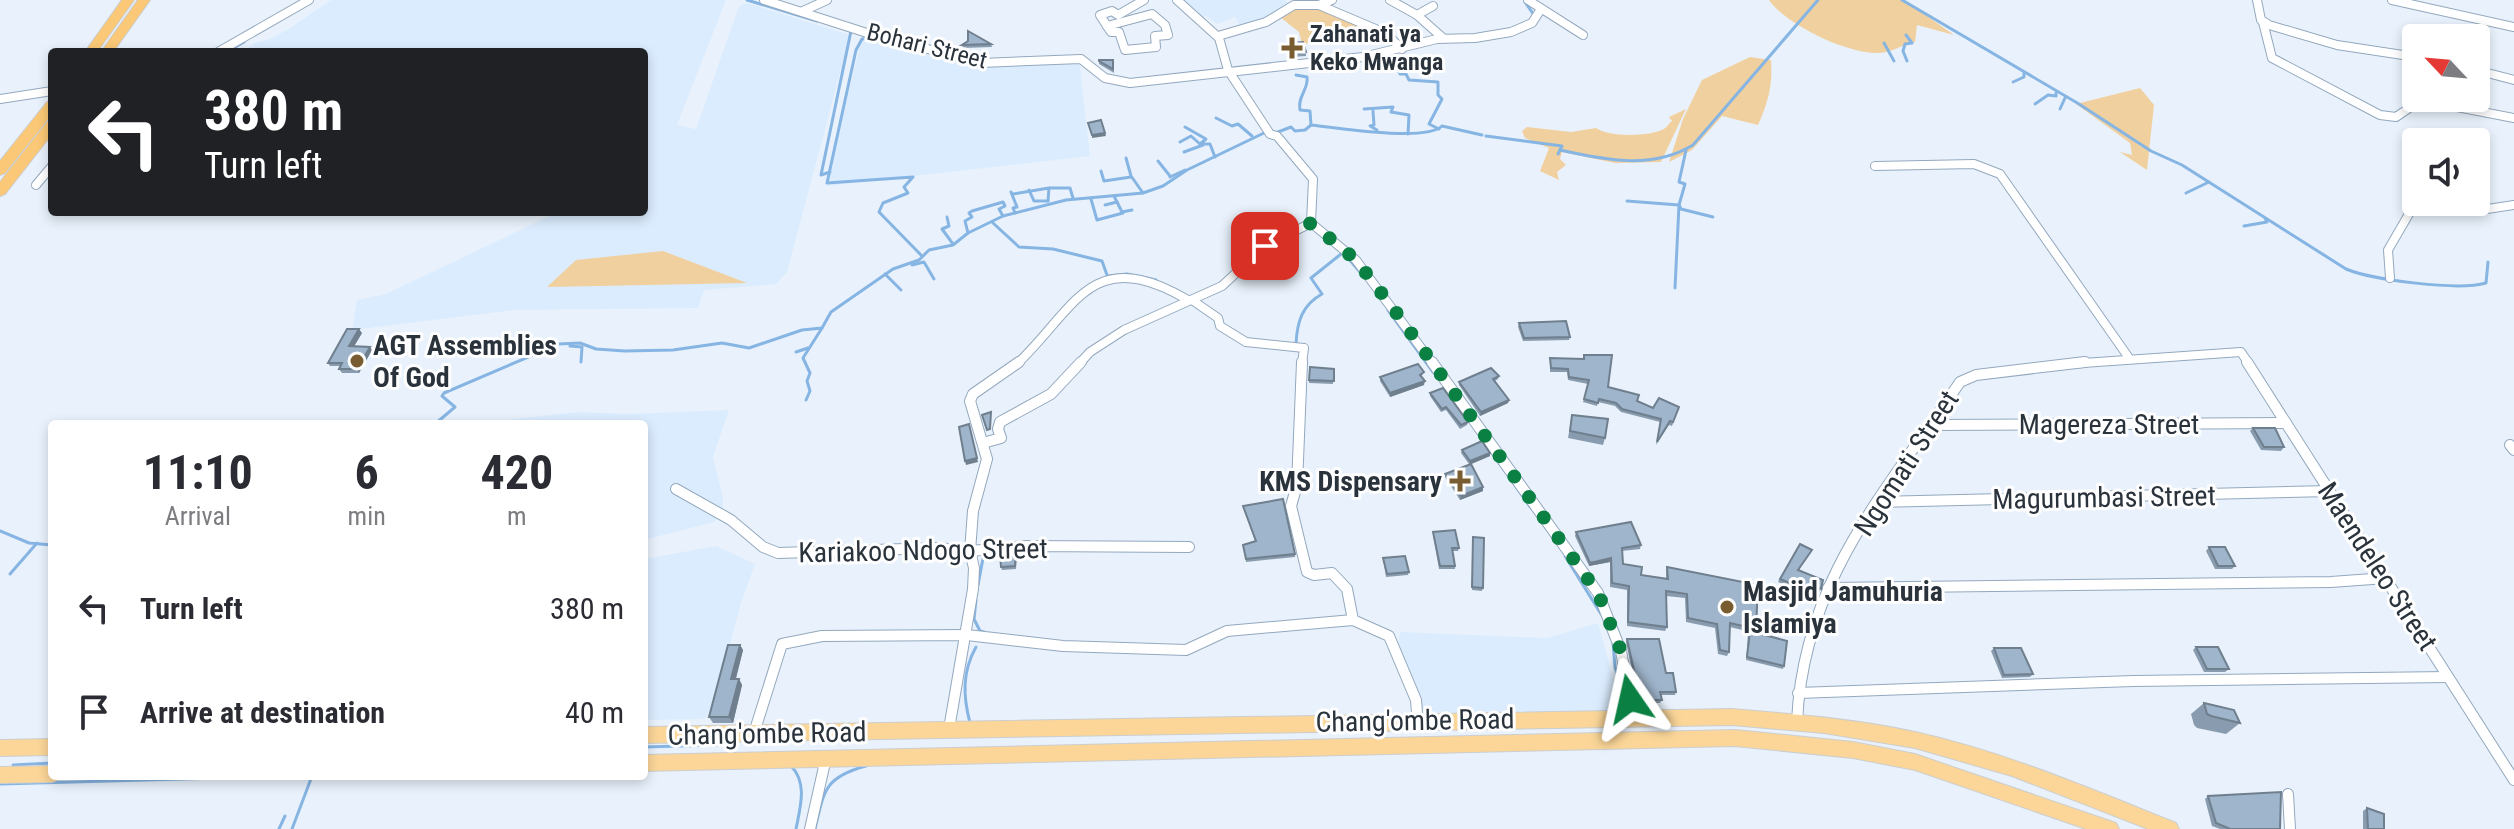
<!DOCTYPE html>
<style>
body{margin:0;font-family:"Roboto Condensed",sans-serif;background:#f7f7f7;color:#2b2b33;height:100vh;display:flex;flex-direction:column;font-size:30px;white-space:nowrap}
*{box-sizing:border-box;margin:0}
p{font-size:26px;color:#7c7c81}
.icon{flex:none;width:44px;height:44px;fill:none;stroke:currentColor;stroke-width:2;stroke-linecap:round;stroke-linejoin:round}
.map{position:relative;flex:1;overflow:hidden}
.details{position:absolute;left:48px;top:420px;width:600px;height:360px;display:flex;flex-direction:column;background:#fff;border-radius:8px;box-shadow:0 4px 12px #0003}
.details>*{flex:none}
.banner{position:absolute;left:48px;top:48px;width:600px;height:168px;border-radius:8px;box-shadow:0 4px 12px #0003;background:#202124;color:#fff;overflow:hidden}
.needle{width:52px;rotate:296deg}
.fabs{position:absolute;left:2402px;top:24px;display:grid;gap:16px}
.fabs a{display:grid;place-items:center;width:88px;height:88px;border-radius:8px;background:#fff;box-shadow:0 4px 12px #0003;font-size:40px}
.pin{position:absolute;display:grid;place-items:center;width:68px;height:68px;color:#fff;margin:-34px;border-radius:16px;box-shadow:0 4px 12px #0006}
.me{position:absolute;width:88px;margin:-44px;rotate:349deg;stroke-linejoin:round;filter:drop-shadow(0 0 6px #0008)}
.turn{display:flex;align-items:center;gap:28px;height:168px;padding:0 24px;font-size:36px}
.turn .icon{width:104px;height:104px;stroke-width:2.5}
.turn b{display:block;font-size:56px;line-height:68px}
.eta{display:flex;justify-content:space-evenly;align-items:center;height:136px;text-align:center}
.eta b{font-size:48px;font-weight:700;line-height:56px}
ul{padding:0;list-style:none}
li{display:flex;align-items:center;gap:24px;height:104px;padding:0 24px}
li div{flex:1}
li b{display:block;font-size:30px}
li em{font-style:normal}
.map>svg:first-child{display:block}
.built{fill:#dbecfe}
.green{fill:#f1d09f}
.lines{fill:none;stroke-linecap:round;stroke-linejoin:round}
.stream{stroke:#86b5e3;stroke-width:3}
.minor-far1-casing{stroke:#93a8be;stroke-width:10}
.minor-casing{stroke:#93a8be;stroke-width:12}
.primary-casing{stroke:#ccced0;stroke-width:2}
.trunk-casing{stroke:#ccced0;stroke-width:2}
.minor-far1{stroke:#fff;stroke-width:8}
.minor{stroke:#fff;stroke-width:10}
.primary{fill:#fbd698;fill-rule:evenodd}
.trunk{fill:#fac876;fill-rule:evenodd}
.wall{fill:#899caf}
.shaded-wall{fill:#6f7f8e}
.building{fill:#9fb5cb;stroke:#6f7f8e;stroke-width:2}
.route{stroke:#0b8043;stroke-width:14;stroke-dasharray:0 25.2}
.poi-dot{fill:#795d30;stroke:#fefefe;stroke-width:3}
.labels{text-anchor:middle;stroke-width:6;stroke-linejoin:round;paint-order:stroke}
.far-poi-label{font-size:24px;font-weight:bold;fill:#2a333c;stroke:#fefefe;text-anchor:start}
.far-street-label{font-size:24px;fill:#2a333c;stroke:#fefefe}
.poi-label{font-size:28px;font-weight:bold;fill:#2a333c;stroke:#fefefe;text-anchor:start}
.street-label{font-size:28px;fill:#2a333c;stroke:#fefefe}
</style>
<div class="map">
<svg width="2514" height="829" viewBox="0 0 2514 829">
<rect width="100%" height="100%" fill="#e9f2fc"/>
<!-- built -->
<g class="built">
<polygon points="331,0 726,0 677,125 696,129 739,6 747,3 850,35 787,272 776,284 704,290 698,308 515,310 352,330 357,300 386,294 558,212 644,212 644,52 242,52 256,42 267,40 287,30"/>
<polygon points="1177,0 1284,0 1292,5 1242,29 1235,17 1217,24 1206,16 1199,19"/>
<polygon points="872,38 975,67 1079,59 1090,156 826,186 861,42"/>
<polygon points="729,410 713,457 723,498 723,511 714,522 644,540 644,424 469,424 577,412 628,414"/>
<polygon points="716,546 755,564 741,603 712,712 704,719 644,720 644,559"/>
<polygon points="1598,623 1623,714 1422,716 1398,646 1400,632 1547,638"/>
</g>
<!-- green -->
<g class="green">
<path d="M 1769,0 L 1904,0 L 1954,35 L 1917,25 L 1915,42 C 1905,44 1895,50 1886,52 C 1855,59 1786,25 1769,0 Z"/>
<polygon points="1307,4 1387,32 1362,38 1302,44 1299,32 1280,17 1284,12"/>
<path d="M 1750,57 L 1771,60 C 1773,85 1768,103 1758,125 L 1722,116 L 1692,150 L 1669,162 L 1683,119 L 1702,80 Z"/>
<polygon points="2140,88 2154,105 2147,170 2120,152 2132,155 2130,143 2076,104"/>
<path d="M 1686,109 L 1661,162 L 1615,163 L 1562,152 L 1560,159 L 1566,165 L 1557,172 L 1559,180 L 1540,171 L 1549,148 L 1525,138 L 1522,131 L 1527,127 L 1571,132 L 1596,128 C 1608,137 1649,137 1664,129 C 1667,127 1669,123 1672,121 L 1669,117 Z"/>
<polygon points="663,251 747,283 547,287 576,260"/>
</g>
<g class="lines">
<!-- stream -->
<g class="stream">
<polyline points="747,0 817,21"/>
<path d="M 1902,0 L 2079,104 L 2151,151 L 2182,165 L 2346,269 C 2373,280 2458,291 2486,283 L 2488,262"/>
<polyline points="1525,2 1534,15"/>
<polyline points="1906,35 1912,43 1905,44 1903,51 1907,61"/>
<polyline points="873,38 862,39 856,50 827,183 913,177 904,187 908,193 883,203 879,212 922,256"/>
<polyline points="1884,43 1894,61"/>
<polyline points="1392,51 1400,74 1406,74 1409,80 1438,82 1438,95 1442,99 1429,124 1439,129"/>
<polyline points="227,52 244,42"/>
<path d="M 1296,75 L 1307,77 C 1309,89 1297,97 1300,110 L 1310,111 L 1311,125"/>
<polyline points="2013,82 2024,77 2024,73"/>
<polyline points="2035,104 2048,95 2056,96 2056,93"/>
<polyline points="1364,109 1393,107 1391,112 1409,115 1408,134"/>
<polyline points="2060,109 2065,98"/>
<polyline points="1373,111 1374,125 1370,126 1377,130"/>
<polyline points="1216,118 1232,126 1238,124 1252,136"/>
<polyline points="1185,127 1206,139 1200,144 1210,144 1215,157"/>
<path d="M 1278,132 L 1291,127 L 1295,131 L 1305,130 L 1311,125 C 1337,128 1426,142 1442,126 L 1482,135"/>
<polyline points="1486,136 1562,146 1560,150"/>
<polyline points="1180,142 1191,136 1200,144"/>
<path d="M 1560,150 C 1605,160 1652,170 1693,145 L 1818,0"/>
<polyline points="1686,150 1679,182 1685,184 1679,205 1681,209 1713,217"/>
<polyline points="1184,152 1203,145"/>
<polyline points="1558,154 1560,150"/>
<polyline points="1126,158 1131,176 1143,193"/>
<polyline points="1158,161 1170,176"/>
<polyline points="1101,171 1104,181 1131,177"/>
<polyline points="830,172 821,175 851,31"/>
<polyline points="1170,177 1185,170"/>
<polyline points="1050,188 1070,188 1073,198"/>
<polyline points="1029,190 1034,201 1048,201"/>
<polyline points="1011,192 1017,207 1013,208 1015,213"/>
<polyline points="2186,193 2209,182"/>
<polyline points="1013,194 1049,188 1048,201"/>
<polyline points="1114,196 1122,212 1132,210"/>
<polyline points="1091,199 1097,220 1123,213"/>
<polyline points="1627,201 1679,205 1675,288"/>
<polyline points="1105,205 1117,202"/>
<polyline points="947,217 949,226 942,229 953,244"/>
<polyline points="993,223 1019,247 1053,249 1102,261 1107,275"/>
<polyline points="2244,226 2267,222 2265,218"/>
<polyline points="968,233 965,221 972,217 969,213 972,211 1003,202 1005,206 999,209 1003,216"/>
<polyline points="1343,252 1365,278"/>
<polyline points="912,265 924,262 934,279"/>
<polyline points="885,274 901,290"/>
<polyline points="1109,276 1127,274 1156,280"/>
<polyline points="1388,310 1433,372"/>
<path d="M 1296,344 C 1297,322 1302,305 1322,294 L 1311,278 L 1341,254"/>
<polyline points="570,346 582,347 581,362"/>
<polyline points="796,352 808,348"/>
<polyline points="806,400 810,391 807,381 810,373 803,358 822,328"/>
<polyline points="435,424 455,407 442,396 444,393 559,344 580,343 596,349 625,351 673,350 722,343 749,348 802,330 822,328 831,312 893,269 919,260 929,250 953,245 968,233 1003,216 1066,200 1143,193 1163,186 1187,170 1266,132"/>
<polyline points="1475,429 1531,508"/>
<polyline points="0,531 29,543 52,545"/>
<polyline points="1565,556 1601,614"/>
<polyline points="10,574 37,543"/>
<polyline points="978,585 984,553"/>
<polyline points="976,600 974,619 980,631 984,632"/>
<polyline points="1613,643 1615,667 1624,694"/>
<path d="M 970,723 C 963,696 962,672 976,647"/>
<polyline points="644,747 718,745"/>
<polyline points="13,765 52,763"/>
<path d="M 791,766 C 808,783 800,808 796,829"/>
<polyline points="0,784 294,776"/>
<polyline points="279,829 285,816"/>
<polyline points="292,829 312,776"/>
<path d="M 815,829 C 824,790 825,777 866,766"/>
</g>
<!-- minor-far1 casing -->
<g class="minor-far1-casing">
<g id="minor-far1">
<polyline points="764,0 867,33 981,63 1081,59 1105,78 1130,83 1363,57 1437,39 1475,38 1511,32 1532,23 1541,9"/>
<polyline points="1177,0 1219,38 1228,70 1270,134 1277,136 1313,179 1311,223"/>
<polyline points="1390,0 1417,15 1433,6"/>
<polyline points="1528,0 1583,35"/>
<polyline points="2257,0 2261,20 2269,25 2337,45 2416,57"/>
<polyline points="2392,0 2514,27"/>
<polyline points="1319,5 1385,33 1402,49"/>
<polyline points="803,11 827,0"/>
<polygon points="1152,14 1165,25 1168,35 1155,36 1156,47 1125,50 1119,32 1111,32 1107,26"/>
<polyline points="1417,15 1443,38"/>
<polyline points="2263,22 2272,58 2380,115 2396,117 2421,100 2514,118"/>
<polyline points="1107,26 1100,15 1112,11 1118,15 1144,0"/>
<polyline points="1218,36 1266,22 1294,5 1319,5 1332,0"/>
<polyline points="218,52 309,0"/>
<polyline points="2476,70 2514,80"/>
<polyline points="0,99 52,91"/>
<polyline points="1875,166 1974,164 2000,174 2129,358"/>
<polyline points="36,185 52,166"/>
<polyline points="1311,223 1356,260 1433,364"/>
<polyline points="2390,278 2388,250 2413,207 2474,211 2514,205"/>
<polyline points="1192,300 1218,318 1220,326 1246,342 1304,348 1302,364"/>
<path d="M 1017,364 C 1076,308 1091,243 1188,300"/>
<polyline points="1079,364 1090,352 1124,330 1222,286 1265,246 1311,223"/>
<polyline points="2069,364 2241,352 2249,364"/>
</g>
</g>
<!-- minor casing -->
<g class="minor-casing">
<g id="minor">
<polyline points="1302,362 1297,485 1291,506 1307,572 1314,575 1332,573 1347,589 1353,620"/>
<polyline points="1432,362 1598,593 1621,651 1633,716"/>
<polyline points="2247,362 2514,780"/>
<polyline points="1932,425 2286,423"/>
<polyline points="983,443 1001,438 998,429 1000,422 1051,394 1081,362"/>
<polyline points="2510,445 2514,450"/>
<polyline points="676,489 731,520 763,547 778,553 937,548 970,551 1027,546 1189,547"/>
<polyline points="1877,502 2330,491"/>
<polyline points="1828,588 2331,582 2386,578"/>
<polyline points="1798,693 2133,681 2448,677"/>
<path d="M 1797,722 C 1803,581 1885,493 1960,382 L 1976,375 L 2085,362"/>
<polyline points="949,729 973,589 974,568 970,551 973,511 987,459 970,401 973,394 1019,362"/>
<polyline points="754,733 782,644 822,636 967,635 1063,646 1186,650 1227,631 1353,620 1389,636 1416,700 1417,713"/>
<polyline points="2288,794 2290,829"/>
<polyline points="810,829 826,758"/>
</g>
</g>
<!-- primary casing -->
<g class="primary-casing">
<g id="primary">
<path d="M 1732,709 C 1793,714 1855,719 1915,732 C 2005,752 2091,789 2176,823 L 2179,829 L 2148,829 L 2012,776 L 1915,748 L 1824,733 L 1732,725 L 644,743 L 644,727 Z"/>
<polygon points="1735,730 1853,742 1915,754 2110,821 2116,823 2119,829 2086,829 1915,770 1853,758 1735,746 644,771 644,755"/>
<polygon points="52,739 52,755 0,756 0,740"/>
<polygon points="52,766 52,776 60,776 58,780 52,782 0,783 0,767"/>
</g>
</g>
<!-- trunk casing -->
<g class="trunk-casing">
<g id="trunk">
<polygon points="122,0 134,0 97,52 85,52"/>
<polygon points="138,0 150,0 113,52 101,52"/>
<polygon points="52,101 52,114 5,173 0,175 0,161 47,102"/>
<polygon points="52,121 52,134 5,194 0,196 0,182 47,122"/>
</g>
</g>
<!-- minor-far1 -->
<use href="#minor-far1" class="minor-far1"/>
<!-- minor -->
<use href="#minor" class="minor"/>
<!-- primary -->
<use href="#primary" class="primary"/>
<!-- trunk -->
<use href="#trunk" class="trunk"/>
</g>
<!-- wall -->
<g class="wall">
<polygon points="968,41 991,44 992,47 963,48 962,45"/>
<polygon points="1289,43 1306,52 1306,56 1291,57"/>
<polygon points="1099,60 1113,60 1114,73 1099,64"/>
<polygon points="1519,323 1570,337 1569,340 1523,341 1518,327"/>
<polygon points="362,333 354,346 372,350 359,373 342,373 339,369 341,366 330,366 328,363"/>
<polygon points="1550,358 1653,408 1679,407 1672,426 1669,425 1656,445 1660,422 1621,412 1615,406 1598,402 1597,406 1583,402 1588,384 1568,380 1567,372 1550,372"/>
<polygon points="1310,367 1334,369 1333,384 1309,383"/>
<polygon points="1424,372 1421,377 1424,385 1390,397 1380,381 1380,377"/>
<polygon points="1499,376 1498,379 1495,381 1509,400 1508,403 1480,416 1459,385 1459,382"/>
<polygon points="1430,393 1468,422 1467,425 1460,429 1446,410 1441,412 1430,396"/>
<polygon points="1572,415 1605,438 1603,445 1568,438"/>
<polygon points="2253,428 2284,447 2281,451 2261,450 2250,431"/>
<polygon points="1462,450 1490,453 1490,456 1471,464 1483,487 1483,491 1460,500 1445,477 1445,474 1469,464 1461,453"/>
<polygon points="1243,506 1295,554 1295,557 1246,562 1243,545 1255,541"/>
<polygon points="1433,532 1459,548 1458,551 1452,551 1455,566 1455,569 1439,569 1433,535"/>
<polygon points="1576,532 1641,545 1640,549 1622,551 1623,564 1641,575 1666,579 1666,571 1667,567 1756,629 1754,632 1784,666 1783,669 1746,660 1748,634 1750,632 1730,627 1729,652 1727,656 1718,654 1715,628 1686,622 1685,598 1666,596 1667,627 1665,631 1627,626 1627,590 1610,587 1610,562 1589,566 1575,536"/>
<polygon points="1473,538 1483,588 1482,591 1472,590"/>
<polygon points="1800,544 1799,570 1821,589 1819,592 1815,590 1812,596 1778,582"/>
<polygon points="2209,547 2235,566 2232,569 2215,569 2206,551"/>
<polygon points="1017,555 1016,569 1002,570 1001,567"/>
<polygon points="1383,558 1409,572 1408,575 1386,577"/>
<polygon points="1627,639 1666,673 1676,692 1675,695 1661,695 1662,700 1660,703 1644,703 1642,696 1637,696 1626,642"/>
<polygon points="740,645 743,650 736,679 739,679 742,685 733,723 713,723 709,717"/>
<polygon points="2196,647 2229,669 2225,672 2204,672 2193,650"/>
<polygon points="1994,648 2033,674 2030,677 2002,678 1991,651"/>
<polygon points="2204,703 2240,723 2226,734 2197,728 2194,725 2191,714"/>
<polygon points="2208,796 2280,829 2220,829 2212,826 2205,799"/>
<polygon points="2367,808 2384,829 2363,829 2363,811"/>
</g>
<!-- shaded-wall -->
<g class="shaded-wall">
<polygon points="1105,133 1106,136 1092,138 1092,135"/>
<polygon points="359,329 362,333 352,350 349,346"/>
<polygon points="370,347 372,350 359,373 357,369"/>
<polygon points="1425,381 1424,385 1390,397 1390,393"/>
<polygon points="1509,400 1508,403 1480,416 1481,412"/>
<polygon points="1490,453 1490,456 1469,465 1470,461"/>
<polygon points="977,458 978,462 966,465 965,461"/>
<polygon points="1483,487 1483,491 1460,500 1461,496"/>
<polygon points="1611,558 1610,562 1589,566 1590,563"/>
<polygon points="740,645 743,650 734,685 731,679"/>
<polygon points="739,679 742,685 733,723 729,717"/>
</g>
<!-- building -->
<g class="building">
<polygon points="968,31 991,44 962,45 968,41"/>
<polygon points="1303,42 1306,52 1291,54 1289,43"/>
<polygon points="1113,60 1113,69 1099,61 1099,60"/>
<polygon points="1101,120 1105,133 1092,135 1088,123"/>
<polygon points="1566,321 1570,337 1524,338 1519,323"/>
<polygon points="347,329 359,329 349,346 370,347 357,369 339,369 342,363 328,363"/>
<polygon points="1584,355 1612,355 1608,387 1639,395 1637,401 1653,408 1659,398 1679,407 1673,422 1670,421 1657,442 1661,419 1622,409 1616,403 1599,399 1598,403 1584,399 1589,380 1569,377 1568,369 1551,368 1550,358 1584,359"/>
<polygon points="1418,364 1424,372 1420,375 1425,381 1390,393 1380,377"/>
<polygon points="1310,367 1334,369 1334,381 1309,380"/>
<polygon points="1491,368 1499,376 1493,379 1509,400 1481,412 1459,382"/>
<polygon points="1443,388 1468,422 1461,425 1446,407 1442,409 1430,393"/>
<polygon points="991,412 990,429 987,430 982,415"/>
<polygon points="1572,415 1608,419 1605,438 1570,431"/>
<polygon points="969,424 977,458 965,461 959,427"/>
<polygon points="2253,428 2275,428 2284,447 2264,447"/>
<polygon points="1482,441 1490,453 1470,461 1462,450"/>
<polygon points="1471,464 1483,487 1461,496 1445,474"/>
<polygon points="1283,499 1295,554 1246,559 1243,545 1256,541 1243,506"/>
<polygon points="1631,522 1641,545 1622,548 1623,564 1642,567 1641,575 1668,579 1667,567 1758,585 1756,629 1730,623 1729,652 1720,650 1717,624 1688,618 1687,594 1666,591 1667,627 1628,622 1629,586 1612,583 1611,558 1590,563 1576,532"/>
<polygon points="1455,530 1459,548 1452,548 1455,566 1440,566 1433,532"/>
<polygon points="1473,537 1484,538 1483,588 1472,587"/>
<polygon points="1800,544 1812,550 1798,570 1823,580 1821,589 1816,587 1814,593 1780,579"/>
<polygon points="2209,547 2225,547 2235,566 2218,566"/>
<polygon points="1016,552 1015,566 1001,567 1000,553"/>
<polygon points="1405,556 1409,572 1387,574 1383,558"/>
<polygon points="1750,631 1787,641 1784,666 1747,657"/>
<polygon points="1627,639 1659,639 1666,673 1673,673 1676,692 1660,692 1662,700 1645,700 1643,693 1639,693"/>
<polygon points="728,645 740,645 731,679 739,679 729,717 709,717"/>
<polygon points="2196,647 2218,647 2229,669 2207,669"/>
<polygon points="1994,648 2021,648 2033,674 2004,675"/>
<polygon points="2204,703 2234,710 2240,723 2211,716 2207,714"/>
<polygon points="2281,792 2280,829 2230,829 2216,823 2208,796"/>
<polygon points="2367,808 2384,814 2384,829 2368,829"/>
</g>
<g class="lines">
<!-- route -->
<polyline class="route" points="1265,246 1311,223 1356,260 1393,308 1598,593 1621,651 1630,699"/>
</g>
<!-- markers -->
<g class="poi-dot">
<path d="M1288 36h8v8h8v8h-8v8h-8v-8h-8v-8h8z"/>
<circle cx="357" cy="361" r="8"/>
<path d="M1456 469h8v8h8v8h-8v8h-8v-8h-8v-8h8z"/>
<circle cx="1727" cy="607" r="8"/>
</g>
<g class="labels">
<!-- far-poi labels -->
<g class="far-poi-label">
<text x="1310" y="42">Zahanati ya<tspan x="1310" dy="28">Keko Mwanga</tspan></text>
</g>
<!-- far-street labels -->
<g class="far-street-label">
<text transform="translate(927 46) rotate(14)" y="8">Bohari Street</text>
</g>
<!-- poi labels -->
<g class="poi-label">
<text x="373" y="355">AGT Assemblies<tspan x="373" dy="32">Of God</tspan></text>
<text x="1442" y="491" text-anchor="end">KMS Dispensary</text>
<text x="1743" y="601">Masjid Jamuhuria<tspan x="1743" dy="32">Islamiya</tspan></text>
</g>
<!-- street labels -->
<g class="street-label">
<text x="2109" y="434">Magereza Street</text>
<text transform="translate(1906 463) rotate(-57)" y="10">Ngomati Street</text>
<text transform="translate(2104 497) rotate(-1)" y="10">Magurumbasi Street</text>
<text transform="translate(923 550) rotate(-1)" y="10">Kariakoo Ndogo Street</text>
<text transform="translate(2378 566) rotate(57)" y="10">Maendeleo Street</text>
<text transform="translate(1415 720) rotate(-1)" y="10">Chang'ombe Road</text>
<text transform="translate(767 733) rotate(-1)" y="10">Chang'ombe Road</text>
</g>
</g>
</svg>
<div class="fabs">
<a><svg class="needle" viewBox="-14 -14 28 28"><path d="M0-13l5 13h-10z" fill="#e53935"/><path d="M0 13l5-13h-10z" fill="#7c7c81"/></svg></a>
<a><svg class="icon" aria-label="sound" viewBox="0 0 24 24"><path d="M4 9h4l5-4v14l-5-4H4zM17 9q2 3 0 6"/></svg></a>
</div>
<div class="pin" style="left:1265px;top:246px;background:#d93025"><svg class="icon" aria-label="arrive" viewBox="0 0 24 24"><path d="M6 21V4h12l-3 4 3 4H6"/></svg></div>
<svg class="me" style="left:1630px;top:699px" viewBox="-20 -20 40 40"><path d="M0-17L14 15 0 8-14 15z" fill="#0b8043" stroke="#fff" stroke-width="4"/></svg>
<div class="banner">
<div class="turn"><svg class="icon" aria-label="left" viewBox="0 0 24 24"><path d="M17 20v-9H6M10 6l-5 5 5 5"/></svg><div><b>380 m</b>Turn left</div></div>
</div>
<section class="details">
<div class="eta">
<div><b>11:10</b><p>Arrival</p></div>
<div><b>6</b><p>min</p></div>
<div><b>420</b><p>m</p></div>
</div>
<ul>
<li><svg class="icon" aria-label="left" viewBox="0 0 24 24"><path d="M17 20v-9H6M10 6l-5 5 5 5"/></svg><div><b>Turn left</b></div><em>380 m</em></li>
<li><svg class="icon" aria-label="arrive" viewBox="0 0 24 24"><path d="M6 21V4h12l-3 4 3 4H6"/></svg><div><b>Arrive at destination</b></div><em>40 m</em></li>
</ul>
</section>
</div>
